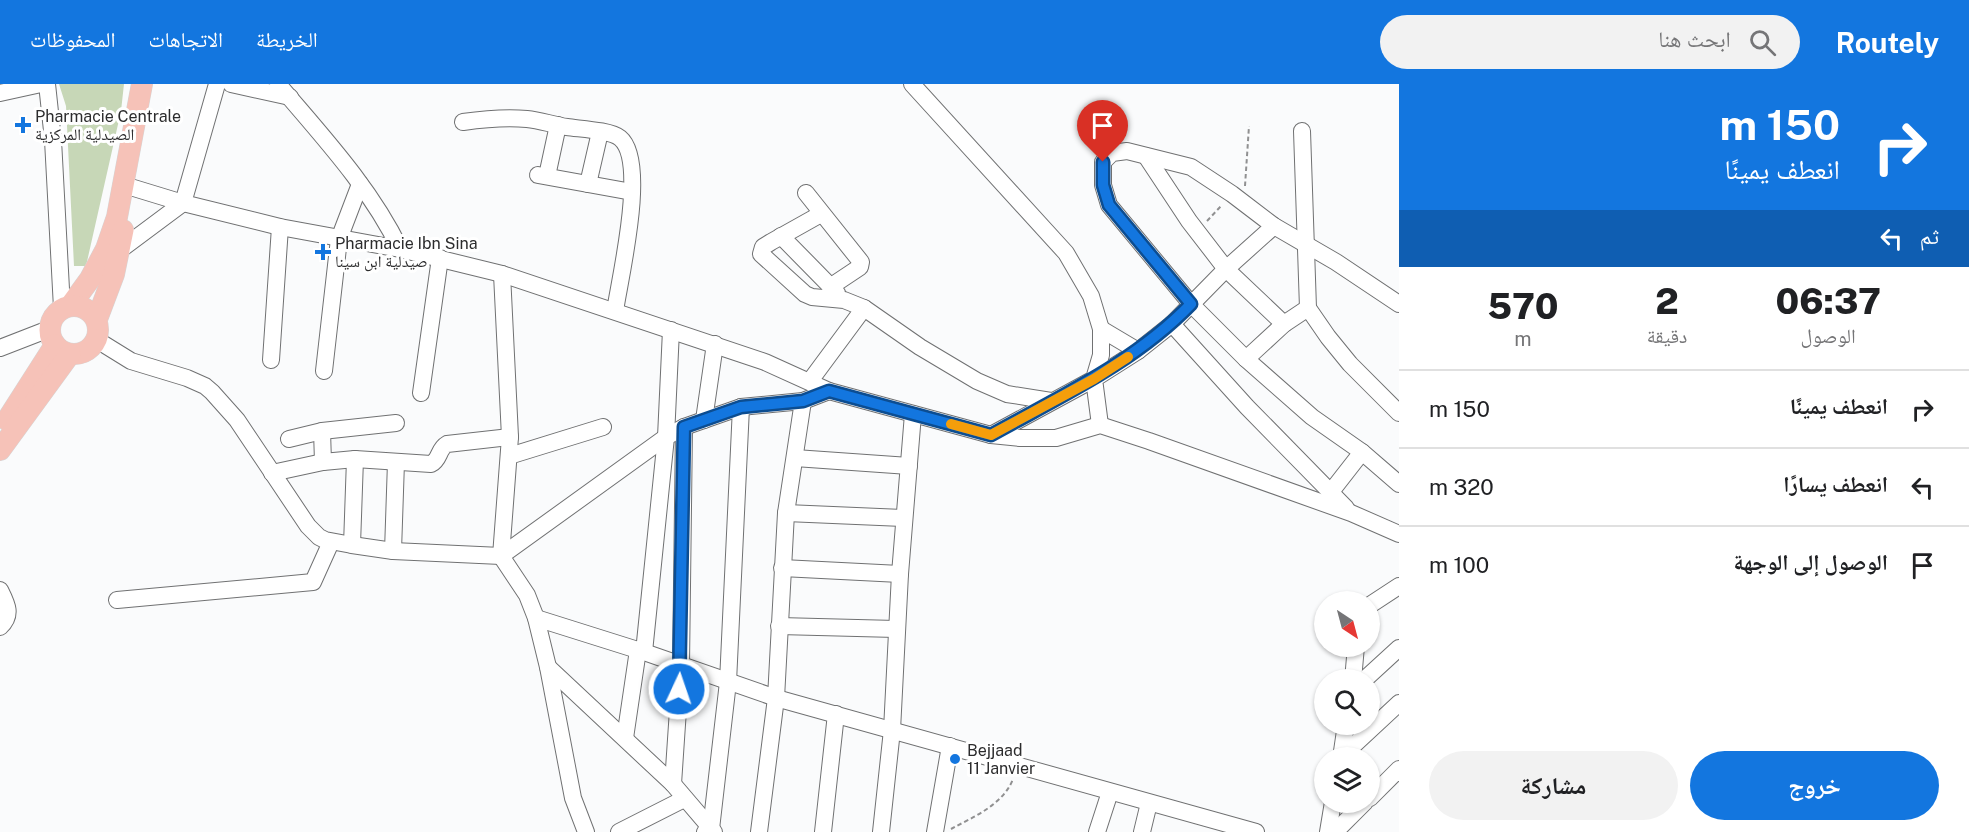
<!DOCTYPE html>
<html lang="ar">
<meta charset="utf-8">
<style>
body{margin:0;font-family:"Public Sans","Noto Naskh Arabic",sans-serif;background:#f2f2f2;color:#202124;direction:rtl;height:100vh;display:flex;flex-direction:column;font-size:22px;white-space:nowrap}
*{box-sizing:border-box;margin:0}
p{font-size:20px;color:#757577}
.icon{flex:none;width:33px;height:33px;fill:none;stroke:currentColor;stroke-width:2;stroke-linecap:round;stroke-linejoin:round}
.map{position:relative;flex:1;overflow:hidden;direction:ltr}
.details{display:flex;flex-direction:column;background:#fff;width:570px}
.details>*{flex:none}
.guide{background:#1376df;color:#fff;overflow:hidden}
.needle{width:39px;rotate:144deg}
.fabs{position:absolute;left:1314px;top:507px;display:grid;gap:12px}
.fabs a{display:grid;place-items:center;width:66px;height:66px;border-radius:50%;background:#fff;box-shadow:0 2px 4px #0004;font-size:30px}
.pin{position:absolute;display:grid;place-items:center;width:51px;height:51px;color:#fff;margin:-62px -26px;border-radius:50% 50% 50% 0;rotate:-45deg;box-shadow:0 0 6px #0007}
.pin .icon{rotate:45deg}
.me{position:absolute;width:66px;margin:-33px;rotate:3deg;stroke-linejoin:round;filter:drop-shadow(0 0 4px #0008)}
.turn{display:flex;align-items:center;gap:21px;height:126px;padding:0 30px;font-size:27px}
.turn .icon{width:78px;height:78px;stroke-width:2.5}
.turn b{display:block;font-size:42px;line-height:51px}
.then{display:flex;align-items:center;height:57px;padding:0 30px;background:#0003;gap:12px;font-size:22px}
.eta{display:flex;justify-content:space-evenly;align-items:center;height:102px;text-align:center}
.eta b{font-size:36px;font-weight:800;line-height:42px}
.primary-button{display:flex;gap:12px;margin-top:auto;padding:12px 30px}
.primary-button a{flex:1;height:69px;border-radius:36px;background:#1376df;color:#fff;font-size:24px;font-weight:800;line-height:69px;text-align:center}
.primary-button a+a{background:#f2f2f2;color:#202124}
ul{padding:0;list-style:none}
li{display:flex;align-items:center;gap:18px;height:78px;padding:0 30px;border-top:2px solid #e0e0e0}
li div{flex:1}
li b{display:block;font-size:22px}
li em{font-style:normal}
header{display:flex;align-items:center;gap:36px;box-sizing:border-box;height:84px;padding:0 30px;background:#1376df;color:#fff}
header strong{font-size:28px}
nav{display:flex;gap:33px;margin-inline-start:auto;font-size:21px}
.search{width:420px;height:54px;background:#f2f2f2;display:flex;align-items:center;gap:15px;box-sizing:border-box;padding:0 21px;border-radius:33px;color:#757577;font-size:22px}
main{display:flex;flex:1;min-height:0}
.map>svg:first-child{display:block}
.green{fill:#c7d7b7}
.lines{fill:none;stroke-linecap:round;stroke-linejoin:round}
.minor-casing{stroke:#707172;stroke-width:18}
.major-casing{stroke:#d5d5d5;stroke-width:22}
.path{stroke:#909091;stroke-width:2;stroke-dasharray:4.5 3;stroke-linecap:butt}
.minor{stroke:#fff;stroke-width:16}
.major{stroke:#f6c2b8;stroke-width:21}
.route-casing{stroke:#0c4d91;stroke-width:15}
.route{stroke:#1376df;stroke-width:10}
.slow{stroke:#f59e0b;stroke-width:10}
.poi-dot{fill:#1376df;stroke:#fff;stroke-width:2}
.labels{text-anchor:middle;stroke-width:6;stroke-linejoin:round;paint-order:stroke}
.poi-label{font-size:16px;fill:#2c2c2d;stroke:#fff;text-anchor:start}
</style>
<header>
<strong>Routely</strong>
<div class="search"><svg class="icon" aria-label="search" viewBox="0 0 24 24"><circle cx="10" cy="10" r="6"/><path d="M15 15l6 6"/></svg>ابحث هنا</div>
<nav><a>الخريطة</a><a>الاتجاهات</a><a>المحفوظات</a></nav>
</header>
<main>
<section class="details">
<div class="guide">
<div class="turn"><svg class="icon" aria-label="right" viewBox="0 0 24 24"><path d="M7 20v-9h11M14 6l5 5-5 5"/></svg><div><b>150 m</b>انعطف يمينًا</div></div>
<div class="then">ثم<svg class="icon" aria-label="left" viewBox="0 0 24 24"><path d="M17 20v-9H6M10 6l-5 5 5 5"/></svg></div>
</div>
<div class="eta">
<div><b>06:37</b><p>الوصول</p></div>
<div><b>2</b><p>دقيقة</p></div>
<div><b>570</b><p>m</p></div>
</div>
<ul>
<li><svg class="icon" aria-label="right" viewBox="0 0 24 24"><path d="M7 20v-9h11M14 6l5 5-5 5"/></svg><div><b>انعطف يمينًا</b></div><em>150 m</em></li>
<li><svg class="icon" aria-label="left" viewBox="0 0 24 24"><path d="M17 20v-9H6M10 6l-5 5 5 5"/></svg><div><b>انعطف يسارًا</b></div><em>320 m</em></li>
<li><svg class="icon" aria-label="arrive" viewBox="0 0 24 24"><path d="M6 21V4h12l-3 4 3 4H6"/></svg><div><b>الوصول إلى الوجهة</b></div><em>100 m</em></li>
</ul>
<div class="primary-button"><a>خروج</a><a>مشاركة</a></div>
</section>
<div class="map">
<svg width="1399" height="748" viewBox="0 0 1399 748">
<rect width="100%" height="100%" fill="#fafbfc"/>
<!-- green -->
<polygon class="green" points="59,0 124,0 121,27 86,182 74,182 66,22"/>
<g class="lines">
<!-- minor casing -->
<g class="minor-casing">
<g id="minor">
<polyline points="47,0 53,56 62,224"/>
<polyline points="231,0 290,13"/>
<path d="M 278,0 C 322,52 370,103 400,165"/>
<polyline points="912,0 1066,169 1091,212 1101,245 1101,271 1094,295 991,351"/>
<polyline points="0,9 41,0"/>
<path d="M 463,38 C 484,35 505,33 527,35 C 540,36 553,41 567,43 C 580,45 610,46 620,54 C 648,77 620,193 615,227"/>
<polyline points="1302,47 1308,224 1328,253 1350,280 1399,329"/>
<polyline points="1146,72 1189,137 1226,185 1284,240"/>
<polyline points="538,91 632,108"/>
<polyline points="547,92 558,41"/>
<polyline points="588,100 600,48"/>
<polyline points="124,101 183,119 280,143 400,165 502,190 765,278 829,307 991,351 1020,354 1056,354 1100,341 1149,357 1351,429 1399,450"/>
<polyline points="806,109 861,178 860,183 830,203"/>
<polyline points="821,130 771,158 763,163 761,170 805,210 812,213 844,216 864,224 920,263 977,297 1007,310 1051,317"/>
<polyline points="781,152 837,209"/>
<polyline points="120,166 183,119 217,0"/>
<polyline points="502,190 510,353 501,472 527,511 536,534 548,583 573,714 586,748"/>
<polyline points="1399,220 1336,178 1274,142 1232,110 1191,83 1127,67 1112,69 1103,78 1103,101 1109,121 1191,220 1246,275 1312,333 1362,368 1399,400"/>
<polyline points="1172,240 1247,323 1346,424"/>
<polyline points="1101,245 1138,267"/>
<polyline points="97,256 131,277 187,294 205,302 212,308 237,336 308,442 319,453 325,456 352,461 393,467 501,472 666,353 684,343 741,323 803,317 829,307"/>
<polyline points="0,264 49,245"/>
<polyline points="1246,275 1284,240 1308,224"/>
<polyline points="271,276 280,143"/>
<polyline points="324,287 339,155 360,100"/>
<polyline points="810,297 864,224"/>
<polyline points="421,309 440,174"/>
<polyline points="704,336 715,260"/>
<polyline points="1100,341 1094,295 1138,267 1172,240 1226,185 1274,142"/>
<polyline points="322,347 323,378"/>
<polyline points="289,355 322,347 396,339"/>
<polyline points="509,372 603,343"/>
<polyline points="795,374 909,382"/>
<path d="M 272,389 L 323,378 L 355,375 L 431,380 C 440,376 438,365 447,360 L 510,353"/>
<polyline points="1330,409 1362,368"/>
<polyline points="786,429 903,434"/>
<polyline points="352,461 355,375"/>
<polyline points="393,467 396,378"/>
<polyline points="782,484 900,490"/>
<path d="M 0,506 C 7,520 13,531 0,543"/>
<polyline points="117,516 313,498 331,458"/>
<polyline points="1370,521 1399,502"/>
<polyline points="536,534 644,568 776,614 1256,748"/>
<polyline points="779,542 896,545"/>
<polyline points="644,568 666,353 671,246"/>
<polyline points="548,583 673,700 714,748"/>
<polyline points="1353,596 1356,562"/>
<polyline points="1364,596 1399,564"/>
<polyline points="625,654 638,566"/>
<polyline points="1341,673 1399,619"/>
<polyline points="1341,674 1346,640"/>
<polyline points="673,700 681,581 684,343"/>
<polyline points="1370,714 1399,685"/>
<polyline points="619,748 684,715"/>
<polyline points="705,748 711,745 728,598 741,323"/>
<polyline points="759,748 776,614 786,429 803,317"/>
<polyline points="823,748 836,630"/>
<polyline points="881,748 892,646 900,490 913,330"/>
<polyline points="935,748 950,662"/>
<polyline points="1097,748 1110,708"/>
<polyline points="1142,748 1149,719"/>
<polyline points="1328,748 1333,718"/>
<polyline points="1335,748 1365,718"/>
</g>
</g>
<!-- major casing -->
<g class="major-casing">
<g id="major">
<polyline points="71,221 90,195 106,165 117,133 142,0"/>
<circle cx="74" cy="246" r="24"/>
<polyline points="97,235 114,190 123,146"/>
<polyline points="7,336 55,261"/>
<polyline points="0,366 70,270"/>
</g>
</g>
<!-- path -->
<g class="path">
<polyline points="1245,102 1249,42"/>
<polyline points="1207,137 1222,121"/>
<path d="M 951,745 C 973,733 1003,721 1013,695"/>
</g>
<!-- minor -->
<use href="#minor" class="minor"/>
<!-- major -->
<use href="#major" class="major"/>
</g>
<g class="lines">
<!-- route casing -->
<g class="route-casing">
<path id="route" d="M 679,605 L 684,343 L 741,323 L 803,317 L 829,307 L 991,351 C 1061,312 1135,278 1191,220 L 1109,121 L 1103,101 L 1103,78"/>
</g>
<!-- route -->
<use href="#route" class="route"/>
<!-- slow -->
<polyline class="slow" points="951,340 991,351 1094,295 1128,273"/>
</g>
<!-- markers -->
<g class="poi-dot">
<path d="M20 32h6v6h6v6h-6v6h-6v-6h-6v-6h6z"/>
<path d="M320 159h6v6h6v6h-6v6h-6v-6h-6v-6h6z"/>
<circle cx="955" cy="675" r="6"/>
</g>
<g class="labels">
<!-- poi labels -->
<g class="poi-label">
<text x="35" y="38">Pharmacie Centrale<tspan x="35" dy="18">الصيدلية المركزية</tspan></text>
<text x="335" y="165">Pharmacie Ibn Sina<tspan x="335" dy="18">صيدلية ابن سينا</tspan></text>
<text x="967" y="672">Bejjaad<tspan x="967" dy="18">11 Janvier</tspan></text>
</g>
</g>
</svg>
<div class="fabs">
<a><svg class="needle" viewBox="-14 -14 28 28"><path d="M0-13l5 13h-10z" fill="#e53935"/><path d="M0 13l5-13h-10z" fill="#757577"/></svg></a>
<a><svg class="icon" aria-label="search" viewBox="0 0 24 24"><circle cx="10" cy="10" r="6"/><path d="M15 15l6 6"/></svg></a>
<a><svg class="icon" aria-label="layers" viewBox="0 0 24 24"><path d="M12 4l9 5-9 5-9-5zM3 14l9 5 9-5"/></svg></a>
</div>
<div class="pin" style="left:1103px;top:78px;background:#d93025"><svg class="icon" aria-label="arrive" viewBox="0 0 24 24"><path d="M6 21V4h12l-3 4 3 4H6"/></svg></div>
<svg class="me" style="left:679px;top:605px" viewBox="-20 -20 40 40"><circle r="17" fill="#1376df" stroke="#fff" stroke-width="3"/><path d="M0-11L8 9 0 5-8 9z" fill="#fff"/></svg>
</div>
</main>
